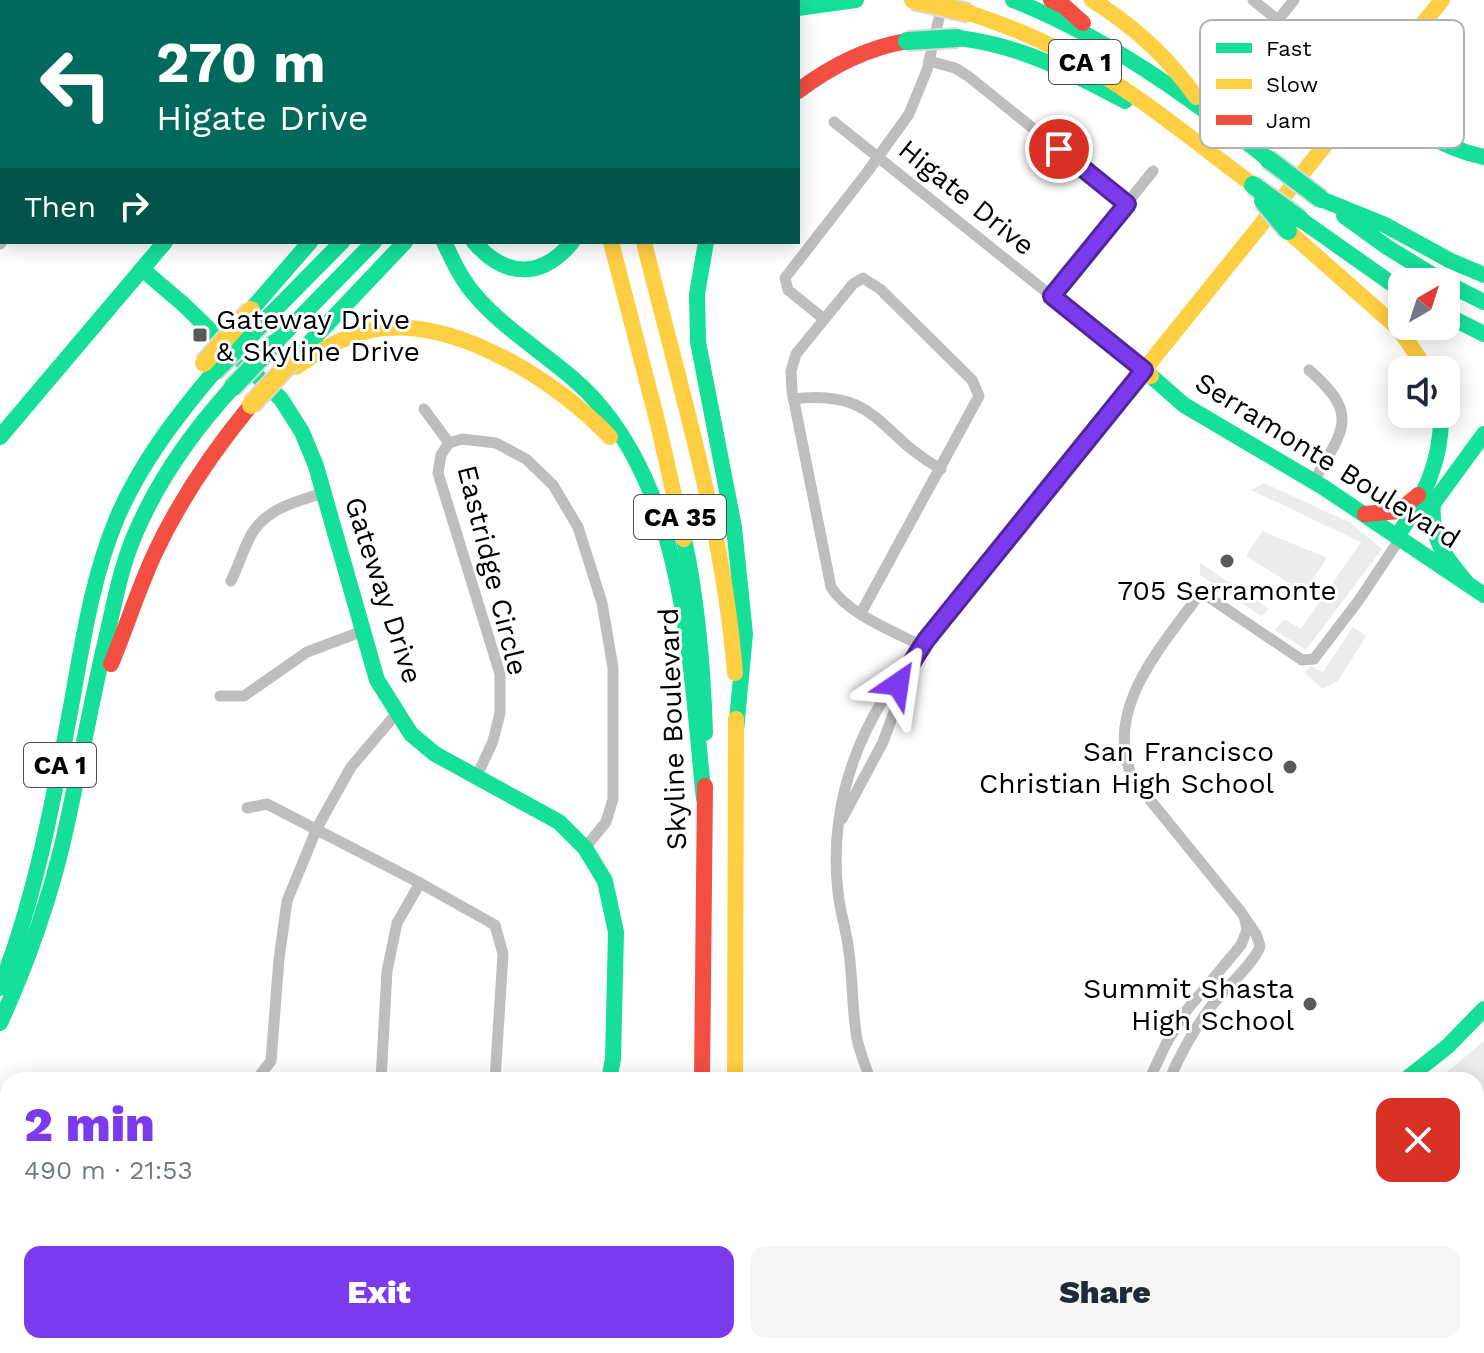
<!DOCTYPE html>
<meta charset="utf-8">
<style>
body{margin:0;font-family:"Work Sans",sans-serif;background:#f6f6f7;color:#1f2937;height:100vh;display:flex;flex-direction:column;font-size:30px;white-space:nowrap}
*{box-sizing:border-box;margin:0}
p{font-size:26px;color:#747a83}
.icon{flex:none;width:44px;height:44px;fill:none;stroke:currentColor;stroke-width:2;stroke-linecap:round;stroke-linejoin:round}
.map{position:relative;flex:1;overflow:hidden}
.side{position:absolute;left:0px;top:1072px;width:1484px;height:282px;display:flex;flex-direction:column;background:#fff;border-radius:24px 24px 0 0;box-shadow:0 4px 20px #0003}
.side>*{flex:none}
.banner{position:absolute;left:0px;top:0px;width:800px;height:244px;box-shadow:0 4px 20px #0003;background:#00695c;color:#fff;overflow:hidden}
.needle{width:52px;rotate:39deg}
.buttons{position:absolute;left:1388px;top:268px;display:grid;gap:16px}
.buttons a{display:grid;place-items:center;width:72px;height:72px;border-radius:16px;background:#fff;box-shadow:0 4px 20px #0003;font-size:40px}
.pin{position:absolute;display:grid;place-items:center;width:68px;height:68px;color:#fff;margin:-34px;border:4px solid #fff;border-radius:50%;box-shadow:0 2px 8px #0007}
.me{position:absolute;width:88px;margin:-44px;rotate:32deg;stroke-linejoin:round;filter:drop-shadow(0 0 6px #0008)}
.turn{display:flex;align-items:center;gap:28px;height:168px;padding:0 24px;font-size:36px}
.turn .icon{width:104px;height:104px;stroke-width:2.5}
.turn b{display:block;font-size:56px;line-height:68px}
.then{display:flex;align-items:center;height:76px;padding:0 24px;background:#0003;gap:16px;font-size:30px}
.round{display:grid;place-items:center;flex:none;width:84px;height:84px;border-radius:16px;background:#f6f6f7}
.headline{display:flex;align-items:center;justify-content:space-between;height:136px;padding:0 24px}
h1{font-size:48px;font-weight:800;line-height:60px;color:#7c3aed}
.button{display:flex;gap:16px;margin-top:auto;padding:16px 24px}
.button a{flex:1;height:92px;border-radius:16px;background:#7c3aed;color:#fff;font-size:32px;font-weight:800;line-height:92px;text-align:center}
.button a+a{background:#f6f6f7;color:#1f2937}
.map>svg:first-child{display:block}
.green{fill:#ececec}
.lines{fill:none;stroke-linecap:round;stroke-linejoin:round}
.street{stroke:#bebebe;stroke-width:11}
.fast{stroke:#16e098;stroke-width:16}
.slow{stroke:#ffcf43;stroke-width:16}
.jam{stroke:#f24e42;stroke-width:16}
.fast-bridge-casing{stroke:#dbdbdb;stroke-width:22;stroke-linecap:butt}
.slow-bridge-casing{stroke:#dbdbdb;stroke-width:22;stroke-linecap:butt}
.fast-bridge{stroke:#16e098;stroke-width:18}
.slow-bridge{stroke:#ffcf43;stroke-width:18}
.route-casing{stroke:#51269a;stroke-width:20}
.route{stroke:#7c3aed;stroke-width:14}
.poi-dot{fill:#595959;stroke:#fff;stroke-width:3}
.labels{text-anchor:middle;stroke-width:6;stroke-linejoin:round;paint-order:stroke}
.shield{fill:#fff;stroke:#4c4c4c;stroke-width:2}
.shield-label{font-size:26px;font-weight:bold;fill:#000}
.street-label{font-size:28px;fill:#000;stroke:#fff}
.poi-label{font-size:28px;fill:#000;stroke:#fff;text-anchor:end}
.key{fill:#fff;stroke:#b2b2b2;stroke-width:2}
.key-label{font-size:22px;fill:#000}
</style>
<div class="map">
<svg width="1484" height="1353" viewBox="0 0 1484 1353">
<rect width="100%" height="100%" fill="#fff"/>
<!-- green -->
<g class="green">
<polygon points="1264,483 1351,523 1382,549 1306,650 1275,630 1284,619 1301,629 1361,542 1251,490"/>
<polygon points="1262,531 1327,558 1308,586 1322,596 1318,601 1246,556"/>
<polygon points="1200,563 1269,609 1261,616 1200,575"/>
<polygon points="1353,627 1366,636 1338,681 1322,689 1305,673 1311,666 1323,672"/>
<polygon points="1484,1041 1484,1353 1466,1353 1457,1346 1476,1346 1476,1080 1437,1080"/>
<polygon points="8,1330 8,1346 285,1346 285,1353 0,1353 0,1338"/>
</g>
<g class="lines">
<!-- street -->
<g class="street">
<polyline points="165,0 167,2"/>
<polyline points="1253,0 1367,92"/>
<polyline points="45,2 47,0"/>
<polyline points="1278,20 1294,0"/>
<polyline points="0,56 2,53"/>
<polyline points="929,61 955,68 968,76 1127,204"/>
<polyline points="834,122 1144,370 926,640 898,684"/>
<polyline points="0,244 2,242"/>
<polyline points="1052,296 1153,171"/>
<polyline points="824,319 788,290 785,278 868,171 909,114 927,70 942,5"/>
<path d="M 1309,370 C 1361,415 1343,430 1314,481"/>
<path d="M 793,399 C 879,388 879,436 941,469"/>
<polyline points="424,409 449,443"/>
<path d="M 231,581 C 238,567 242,553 249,539 C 263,509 295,502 323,493"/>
<path d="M 861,613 L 979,396 L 972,380 L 880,289 L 863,278 L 853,284 L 796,354 L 791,371 L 792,391 L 831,587 C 846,613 895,632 922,646"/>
<polyline points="220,696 244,696 307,652 363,631"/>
<polyline points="476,778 493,741 500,713 500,674 438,473 441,455 449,443 462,439 496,443 526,459 553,485 578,527 602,603 613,668 613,799 606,822 585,848"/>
<polyline points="247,808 267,804 420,883 495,925 503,954 495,1080"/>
<polyline points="842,819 883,742 897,704"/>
<polyline points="256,1080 271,1061 279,959 287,901 317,828 351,767 396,714"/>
<polyline points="381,1080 387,971 397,923 420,883"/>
<path d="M 870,1080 C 866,1066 860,1053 857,1039 C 852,1011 853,981 849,953 C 847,932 840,912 838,892 C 830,823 848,756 884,698"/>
<polyline points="1149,1080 1166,1044 1186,1011 1241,945 1247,930 1245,920"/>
<path d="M 1169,1080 C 1181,1053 1195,1027 1213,1004 C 1224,990 1257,960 1260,946 L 1256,934 L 1241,912 L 1133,779 C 1101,709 1163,646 1201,592 L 1302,660 L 1314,659 L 1359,600 L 1401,537"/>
<polyline points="317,1346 321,1349 333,1346"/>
<polyline points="915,1346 917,1353"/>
<polyline points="1154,1353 1172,1346"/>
</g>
<!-- fast -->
<g class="fast">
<polyline points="320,0 320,2"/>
<polyline points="595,0 595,2"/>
<path d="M 1013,0 C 1108,38 1188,96 1268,159"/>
<polyline points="510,2 514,0"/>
<polyline points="798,8 856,0"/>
<path d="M 958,38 C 1020,45 1071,72 1125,101"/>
<path d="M 1367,92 C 1403,121 1437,147 1484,157"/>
<polyline points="1321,199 1385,225 1451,261 1484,275"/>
<polyline points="1344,216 1387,247 1444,282"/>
<polyline points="1300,219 1402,291"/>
<path d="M 444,242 C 453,261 461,279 475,295 C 509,335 558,360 594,399 C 687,502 690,668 704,799"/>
<path d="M 474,242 C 505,278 542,279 572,242"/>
<polyline points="706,242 697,294 698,342 734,527 745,634 736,731"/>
<polyline points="142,269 183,304 281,399 302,432 316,466 377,680 411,734 435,754 559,822 585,848 605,881 616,932 613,1059 609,1080"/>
<polyline points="1446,283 1484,302"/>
<polyline points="251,310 310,242"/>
<polyline points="1446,315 1484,334"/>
<polyline points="261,324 342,242"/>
<polyline points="276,342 374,242"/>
<polyline points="297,356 405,242"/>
<polyline points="1151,376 1184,405 1323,487 1484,595"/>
<polyline points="0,437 165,242"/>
<path d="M 1433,504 C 1430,538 1445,557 1466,582"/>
<polyline points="1427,512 1484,434"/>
<path d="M 1398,535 C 1424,497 1442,461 1441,414"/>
<path d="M 684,539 C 698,603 703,668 705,733"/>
<path d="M 0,988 C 35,899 52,806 70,712 C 82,647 91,580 117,518 C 140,464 176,417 214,372"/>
<path d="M 0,1023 C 26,966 47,907 62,846 C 78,777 90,707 106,639 C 114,605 120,571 133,539 C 156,483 191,433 232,388"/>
<polyline points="1405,1080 1448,1046 1484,1009"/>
<polyline points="747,1346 748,1353"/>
<polyline points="1402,1346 1416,1353"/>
<polyline points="1433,1346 1443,1353"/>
<polyline points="477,1353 483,1346"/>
<polyline points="1084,1353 1094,1346"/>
</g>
<!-- slow -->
<g class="slow">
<path d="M 1092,0 C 1134,26 1167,56 1196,97"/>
<polyline points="736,2 748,0"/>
<path d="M 969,13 C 996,22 1024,32 1049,45 C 1123,81 1187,136 1253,185"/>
<polyline points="1288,231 1399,329 1427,370"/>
<polyline points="611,242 658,424 684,539"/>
<path d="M 644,242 C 679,385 723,525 735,673"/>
<path d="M 296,367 C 323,349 351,331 385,328 C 462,321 559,383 610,437"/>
<polyline points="1151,376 1144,370 1442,0"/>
<polyline points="735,1080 736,719"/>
<polyline points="727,1346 728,1353"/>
<polyline points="1298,1353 1299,1346"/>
</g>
<!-- jam -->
<g class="jam">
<polyline points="1051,0 1064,6 1083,23"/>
<polyline points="461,2 462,0"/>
<polyline points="643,2 648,0"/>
<path d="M 798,91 C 831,66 866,48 907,41"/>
<polyline points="1365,514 1399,511 1418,495"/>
<path d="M 111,664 C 126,628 138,590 154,555 C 179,501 213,451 251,405"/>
<polyline points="702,1080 705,786"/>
<polyline points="1117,1353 1129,1346"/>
</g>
<!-- fast-bridge casing -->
<g class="fast-bridge-casing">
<g id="fast-bridge">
<polyline points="561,0 561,2"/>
<polyline points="907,41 958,38"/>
<polyline points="1268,159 1321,199"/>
<polyline points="1253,185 1300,219"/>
<polyline points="1263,201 1288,231"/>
<polyline points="214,372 261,324"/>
<polyline points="232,388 276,342"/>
</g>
</g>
<!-- slow-bridge casing -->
<g class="slow-bridge-casing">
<g id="slow-bridge">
<polyline points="913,0 969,13"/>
<polyline points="204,363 251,310"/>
<polyline points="251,405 291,362"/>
</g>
</g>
<!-- fast-bridge -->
<use href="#fast-bridge" class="fast-bridge"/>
<!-- slow-bridge -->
<use href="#slow-bridge" class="slow-bridge"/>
</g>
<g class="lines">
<!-- route casing -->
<g class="route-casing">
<polyline id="route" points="898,684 926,640 1144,370 1052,296 1127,204 1059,149"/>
</g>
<!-- route -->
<use href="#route" class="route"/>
</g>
<!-- markers -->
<g class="poi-dot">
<rect x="192" y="327" width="16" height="16" rx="4"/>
<circle cx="1227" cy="561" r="8"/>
<circle cx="1290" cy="767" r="8"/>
<circle cx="1310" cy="1004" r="8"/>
</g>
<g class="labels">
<!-- shield labels -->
<g class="shield">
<rect x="1049" y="40" width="72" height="44" rx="6"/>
<rect x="634" y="495" width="92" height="44" rx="6"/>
<rect x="24" y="743" width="72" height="44" rx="6"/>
</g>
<g class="shield-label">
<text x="1085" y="71">CA 1</text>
<text x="680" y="526">CA 35</text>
<text x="60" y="774">CA 1</text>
</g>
<!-- street labels -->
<g class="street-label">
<text transform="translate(967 197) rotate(39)" y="10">Higate Drive</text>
<text transform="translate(1328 460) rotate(32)" y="10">Serramonte Boulevard</text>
<text transform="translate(493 570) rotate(76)" y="10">Eastridge Circle</text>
<text transform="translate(384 590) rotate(72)" y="10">Gateway Drive</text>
<text transform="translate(672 729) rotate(-92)" y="10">Skyline Boulevard</text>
</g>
<!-- poi labels -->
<g class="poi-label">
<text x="216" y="329" text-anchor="start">Gateway Drive<tspan x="216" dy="32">&amp; Skyline Drive</tspan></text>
<text x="1227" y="600" text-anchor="middle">705 Serramonte</text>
<text x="1274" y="761">San Francisco<tspan x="1274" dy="32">Christian High School</tspan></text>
<text x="1294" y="998">Summit Shasta<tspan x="1294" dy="32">High School</tspan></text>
</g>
</g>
<!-- legend -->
<rect x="1200" y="20" width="264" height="128" rx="12" class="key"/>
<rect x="1216" y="43" width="36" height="10" fill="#16e098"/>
<rect x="1216" y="79" width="36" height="10" fill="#ffcf43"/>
<rect x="1216" y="115" width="36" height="10" fill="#f24e42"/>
<g class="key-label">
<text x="1266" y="56">Fast</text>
<text x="1266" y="92">Slow</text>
<text x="1266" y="128">Jam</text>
</g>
</svg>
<div class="buttons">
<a><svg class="needle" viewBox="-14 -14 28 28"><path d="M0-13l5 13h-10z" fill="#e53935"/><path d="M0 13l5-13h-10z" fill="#747a83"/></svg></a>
<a><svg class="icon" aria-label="sound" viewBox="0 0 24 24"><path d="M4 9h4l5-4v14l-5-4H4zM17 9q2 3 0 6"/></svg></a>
</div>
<div class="pin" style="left:1059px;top:149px;background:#d93025"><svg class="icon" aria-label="arrive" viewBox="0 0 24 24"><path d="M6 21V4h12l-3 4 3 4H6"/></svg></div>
<svg class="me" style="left:898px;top:684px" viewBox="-20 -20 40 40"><path d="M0-17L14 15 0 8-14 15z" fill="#7c3aed" stroke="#fff" stroke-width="4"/></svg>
<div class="banner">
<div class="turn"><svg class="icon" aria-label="left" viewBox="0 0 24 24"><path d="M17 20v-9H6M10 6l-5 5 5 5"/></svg><div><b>270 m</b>Higate Drive</div></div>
<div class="then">Then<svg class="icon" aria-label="right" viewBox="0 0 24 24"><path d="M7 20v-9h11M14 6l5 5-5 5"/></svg></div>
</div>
<section class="side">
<div class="headline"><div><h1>2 min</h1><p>490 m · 21:53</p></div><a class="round" style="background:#d93025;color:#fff"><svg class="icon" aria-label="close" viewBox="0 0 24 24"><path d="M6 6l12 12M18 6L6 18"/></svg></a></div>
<div class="button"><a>Exit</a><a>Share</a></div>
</section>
</div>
